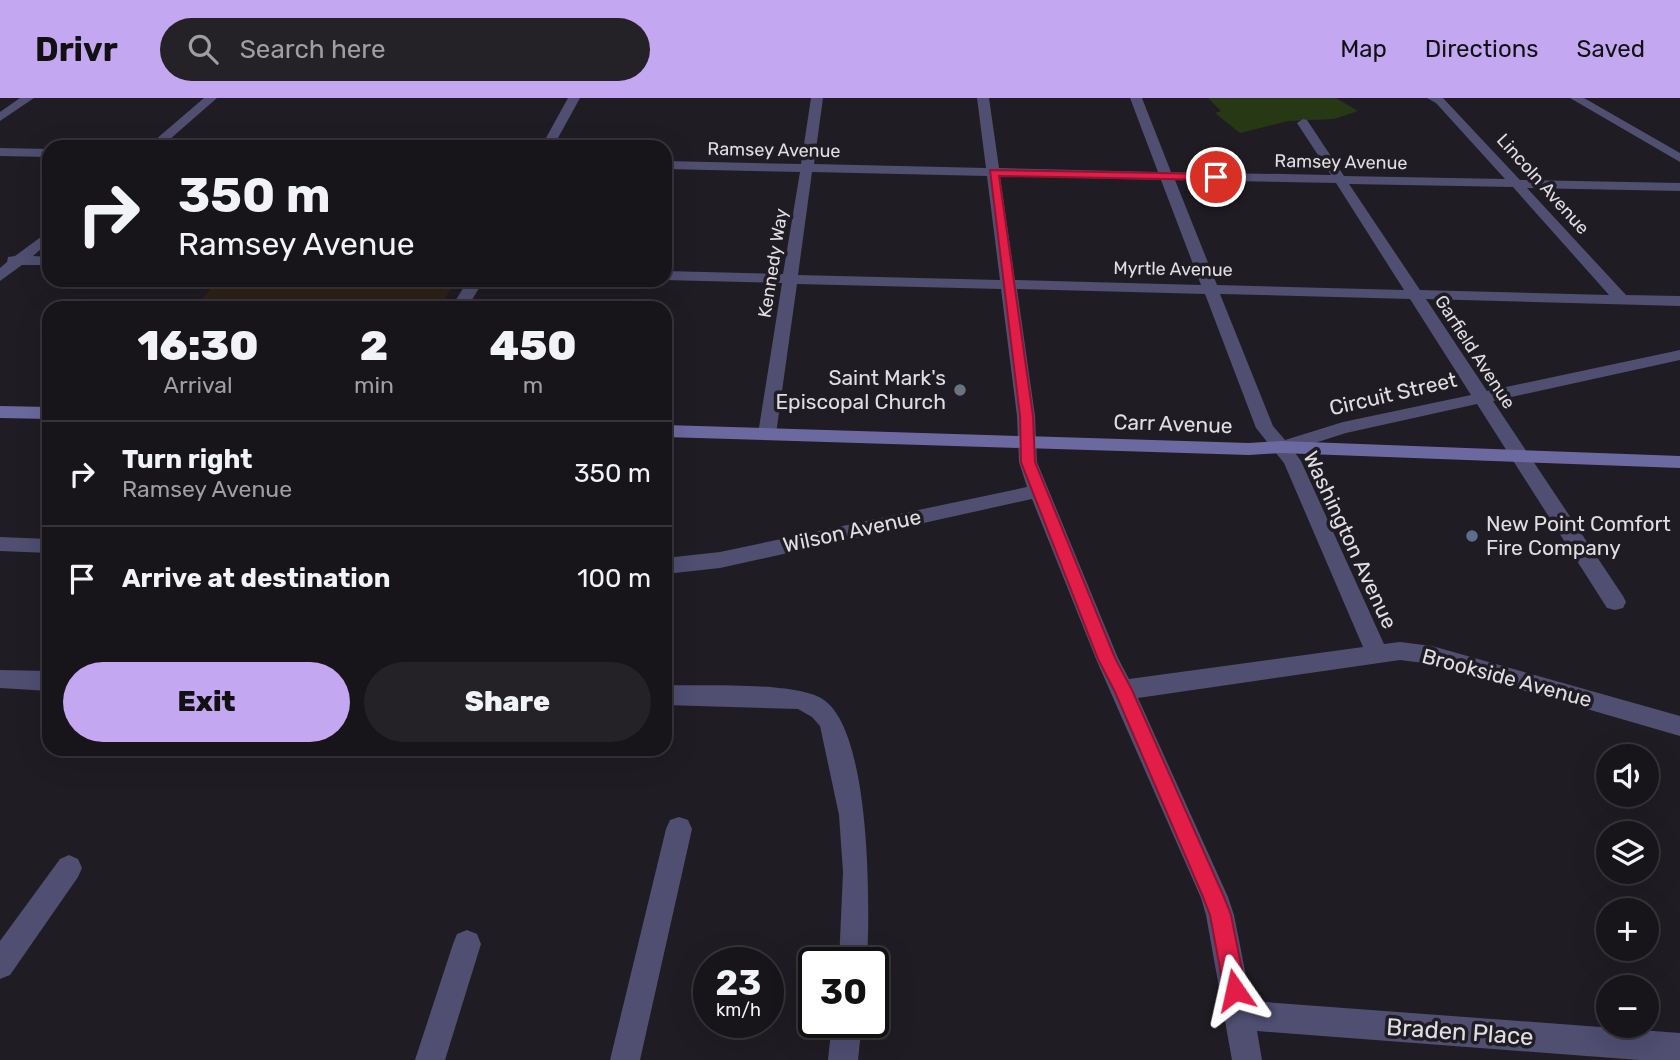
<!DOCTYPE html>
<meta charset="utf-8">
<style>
body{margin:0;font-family:Rubik,sans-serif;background:#252227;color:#f1f3f6;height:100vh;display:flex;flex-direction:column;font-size:26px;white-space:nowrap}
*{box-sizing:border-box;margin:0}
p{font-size:23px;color:#9f9fa2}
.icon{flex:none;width:38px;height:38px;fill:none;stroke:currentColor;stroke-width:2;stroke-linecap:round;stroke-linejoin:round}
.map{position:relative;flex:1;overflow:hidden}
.sheet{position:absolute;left:42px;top:203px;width:630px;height:455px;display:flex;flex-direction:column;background:#18151a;border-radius:21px;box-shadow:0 7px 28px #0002,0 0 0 2px #363439}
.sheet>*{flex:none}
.guide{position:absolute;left:42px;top:42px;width:630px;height:147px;border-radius:21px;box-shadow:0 7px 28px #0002,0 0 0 2px #363439;background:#18151a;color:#f1f3f6;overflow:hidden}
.tools{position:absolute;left:1596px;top:646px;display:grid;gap:14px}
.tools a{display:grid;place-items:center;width:63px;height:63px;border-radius:50%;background:#18151a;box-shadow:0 7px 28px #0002,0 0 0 2px #363439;font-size:35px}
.speed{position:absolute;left:693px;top:849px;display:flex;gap:14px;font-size:35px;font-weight:700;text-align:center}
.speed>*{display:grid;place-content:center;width:91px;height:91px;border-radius:50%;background:#18151a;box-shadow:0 7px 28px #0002,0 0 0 2px #363439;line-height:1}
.speed small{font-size:18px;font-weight:400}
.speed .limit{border:4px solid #111;border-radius:10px;background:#fff;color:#111}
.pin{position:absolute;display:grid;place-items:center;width:60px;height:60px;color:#fff;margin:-30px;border:4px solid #fff;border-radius:50%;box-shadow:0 2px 7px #0007}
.me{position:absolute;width:77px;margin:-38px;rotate:349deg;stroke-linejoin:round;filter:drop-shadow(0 0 5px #0008)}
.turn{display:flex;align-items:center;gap:24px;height:147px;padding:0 21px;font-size:32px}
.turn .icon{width:91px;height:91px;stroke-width:2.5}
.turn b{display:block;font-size:49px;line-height:60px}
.eta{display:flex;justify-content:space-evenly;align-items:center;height:119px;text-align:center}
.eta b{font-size:42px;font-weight:800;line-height:49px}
.action{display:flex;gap:14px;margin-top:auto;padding:14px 21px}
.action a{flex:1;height:80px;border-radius:42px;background:#c4a7f1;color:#111;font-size:28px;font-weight:800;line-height:80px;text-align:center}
.action a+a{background:#252227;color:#f1f3f6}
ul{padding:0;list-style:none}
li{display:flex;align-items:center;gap:21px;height:105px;padding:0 21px;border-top:2px solid #363439}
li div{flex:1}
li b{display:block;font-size:26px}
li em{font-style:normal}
header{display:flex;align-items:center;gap:42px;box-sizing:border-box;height:98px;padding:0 35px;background:#c4a7f1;color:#111}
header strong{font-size:33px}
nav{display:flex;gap:38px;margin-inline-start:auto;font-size:24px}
.search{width:490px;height:63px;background:#252227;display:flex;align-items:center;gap:18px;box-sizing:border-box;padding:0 24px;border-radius:38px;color:#9f9fa2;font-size:26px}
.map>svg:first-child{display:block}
.education{fill:#302216}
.green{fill:#263814}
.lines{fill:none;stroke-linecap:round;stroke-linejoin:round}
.street{fill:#504e71;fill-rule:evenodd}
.secondary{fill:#6c69a0;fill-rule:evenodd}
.route{fill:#e11d48;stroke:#92132f;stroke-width:2}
.worship-dot{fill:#6b7280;stroke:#201c23;stroke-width:2.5}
.service-dot{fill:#5c6f8a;stroke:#201c23;stroke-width:2.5}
.labels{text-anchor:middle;stroke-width:7;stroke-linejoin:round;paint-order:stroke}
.far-street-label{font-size:18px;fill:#e0dee2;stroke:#201c23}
.poi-label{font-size:21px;fill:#e0dee2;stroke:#201c23;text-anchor:end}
.street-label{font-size:21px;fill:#e0dee2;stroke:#201c23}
.near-street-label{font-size:24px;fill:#e0dee2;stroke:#201c23}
</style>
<header>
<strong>Drivr</strong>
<div class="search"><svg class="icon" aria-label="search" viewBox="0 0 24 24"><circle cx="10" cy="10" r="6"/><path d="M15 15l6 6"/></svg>Search here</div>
<nav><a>Map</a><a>Directions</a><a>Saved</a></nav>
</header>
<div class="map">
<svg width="1680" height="962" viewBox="0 0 1680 962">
<rect width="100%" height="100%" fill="#201c23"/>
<!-- education -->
<polygon class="education" points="219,182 379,182 455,184 439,210 194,210"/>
<!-- green -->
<polygon class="green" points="1208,0 1336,0 1358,13 1334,21 1288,23 1240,35 1215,15 1221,13"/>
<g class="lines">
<!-- street -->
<g class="street">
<polygon points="20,0 34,0 0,23 0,14"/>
<polygon points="204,0 217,0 161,49 147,49"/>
<polygon points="568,0 580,0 553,49 541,49"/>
<path d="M 811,0 L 823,0 L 814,66 L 986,70 L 977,0 L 989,0 L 999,70 L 1158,74 L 1130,0 L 1142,0 L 1171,74 L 1331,77 L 1297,25 L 1303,21 L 1307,22 L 1344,78 L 1505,81 L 1436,5 L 1427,0 L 1443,0 L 1520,82 L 1680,85 L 1680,93 L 1527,90 L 1626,197 L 1680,198 L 1680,208 L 1426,201 L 1487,293 L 1680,252 L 1680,262 L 1493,303 L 1623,498 L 1626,504 L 1623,510 L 1615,512 L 1607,510 L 1477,306 L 1346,335 L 1293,352 L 1301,363 L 1384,546 L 1400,544 L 1432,548 L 1680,618 L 1680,638 L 1432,566 L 1400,562 L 1138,600 L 1228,799 L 1234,817 L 1251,903 L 1680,935 L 1680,962 L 1639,962 L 1257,933 L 1262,962 L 1232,962 L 1206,817 L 1201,800 L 1096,561 L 1032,401 L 720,470 L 665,476 L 665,460 L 720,454 L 1027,389 L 1019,364 L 1017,318 L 1001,191 L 797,186 L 776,336 L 767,342 L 758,336 L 782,185 L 663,182 L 665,173 L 783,176 L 800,74 L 665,71 L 665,63 L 801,66 ZM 812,74 L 987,78 L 1000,182 L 798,177 ZM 1000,78 L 1161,82 L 1201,187 L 1015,182 ZM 1175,82 L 1336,85 L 1404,192 L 1217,187 ZM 1349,86 L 1513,89 L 1609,197 L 1420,192 ZM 1017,191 L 1205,196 L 1256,330 L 1284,365 L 1363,549 L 1129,581 L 1118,560 L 1037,364 L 1035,318 ZM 1220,196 L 1410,201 L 1471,297 L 1343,324 L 1285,342 L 1273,328 Z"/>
<polygon points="1570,0 1584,0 1680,55 1680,64"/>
<polygon points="0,50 49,51 49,59 0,58"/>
<polygon points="49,133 49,144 33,158 49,159 49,167 22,167 0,183 0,170 7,164 8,159 15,158"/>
<polygon points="468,182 484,182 467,210 451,210"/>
<polygon points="0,439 49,441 49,455 0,453"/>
<polygon points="0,572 49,573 49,593 0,590"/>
<path d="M 665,587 C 703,588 787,584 819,599 C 872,624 870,811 867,864 L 839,864 L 843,774 L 839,717 L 820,628 L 812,619 L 798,611 L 665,607 Z"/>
<polygon points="679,719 688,722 692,731 640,962 610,962 666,731 670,722"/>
<polygon points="69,757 78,761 82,770 78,779 10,877 0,881 0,843 60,761"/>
<polygon points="467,832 477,836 481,846 445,962 415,962 453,846 457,836"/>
<polygon points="832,924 862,924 858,962 828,962"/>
</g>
<!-- secondary -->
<g class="secondary">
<polygon points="0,308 49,309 49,321 0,320"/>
<polygon points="665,327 1249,345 1281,343 1680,358 1680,370 1281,355 1249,357 665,339"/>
</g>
</g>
<!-- route -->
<polygon class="route" points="990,72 1216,76 1221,79 1216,82 999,78 1033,318 1035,364 1115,560 1132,592 1224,799 1231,817 1246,892 1243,900 1235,904 1228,900 1224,892 1210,817 1203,799 1115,594 1098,561 1021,364 1020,318"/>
<!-- markers -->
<circle class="worship-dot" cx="960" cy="292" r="7"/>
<circle class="service-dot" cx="1472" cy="438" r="7"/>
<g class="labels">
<!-- far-street labels -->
<g class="far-street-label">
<text transform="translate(774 52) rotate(1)" y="6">Ramsey Avenue</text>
<text transform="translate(1341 64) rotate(1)" y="6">Ramsey Avenue</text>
<text transform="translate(1543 86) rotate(48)" y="6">Lincoln Avenue</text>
<text transform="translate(773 165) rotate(-81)" y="6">Kennedy Way</text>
<text transform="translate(1173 171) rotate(1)" y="6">Myrtle Avenue</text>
<text transform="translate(1475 254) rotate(57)" y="6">Garfield Avenue</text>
</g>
<!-- poi labels -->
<g class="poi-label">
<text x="946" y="287">Saint Mark's<tspan x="946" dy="24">Episcopal Church</tspan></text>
<text x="1486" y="433" text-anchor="start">New Point Comfort<tspan x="1486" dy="24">Fire Company</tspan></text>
</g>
<!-- street labels -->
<g class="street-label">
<text transform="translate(1393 296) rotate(-13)" y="7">Circuit Street</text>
<text transform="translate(1173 326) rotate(2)" y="7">Carr Avenue</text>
<text transform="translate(852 433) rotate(-12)" y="7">Wilson Avenue</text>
<text transform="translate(1350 442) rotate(65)" y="7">Washington Avenue</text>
<text transform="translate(1507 580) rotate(15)" y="7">Brookside Avenue</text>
</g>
<!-- near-street labels -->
<g class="near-street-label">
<text transform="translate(1460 934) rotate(4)" y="8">Braden Place</text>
</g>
</g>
</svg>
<div class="tools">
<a><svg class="icon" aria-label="sound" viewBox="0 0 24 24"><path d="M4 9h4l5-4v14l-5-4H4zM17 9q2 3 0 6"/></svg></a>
<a><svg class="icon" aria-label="layers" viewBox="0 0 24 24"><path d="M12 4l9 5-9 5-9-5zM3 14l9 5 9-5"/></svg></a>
<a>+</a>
<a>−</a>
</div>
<div class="speed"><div>23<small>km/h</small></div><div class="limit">30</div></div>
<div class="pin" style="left:1216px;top:79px;background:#d93025"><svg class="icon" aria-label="arrive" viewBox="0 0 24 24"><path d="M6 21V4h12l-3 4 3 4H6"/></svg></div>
<svg class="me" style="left:1235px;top:892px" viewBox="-20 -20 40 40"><path d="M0-17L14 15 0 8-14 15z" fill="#e11d48" stroke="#fff" stroke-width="4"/></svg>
<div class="guide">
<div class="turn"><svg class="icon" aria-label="right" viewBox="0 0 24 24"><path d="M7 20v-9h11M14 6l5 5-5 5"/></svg><div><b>350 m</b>Ramsey Avenue</div></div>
</div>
<section class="sheet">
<div class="eta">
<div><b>16:30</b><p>Arrival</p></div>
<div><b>2</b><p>min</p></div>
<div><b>450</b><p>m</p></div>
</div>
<ul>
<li><svg class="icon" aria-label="right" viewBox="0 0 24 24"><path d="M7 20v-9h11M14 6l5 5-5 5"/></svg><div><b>Turn right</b><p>Ramsey Avenue</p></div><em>350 m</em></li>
<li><svg class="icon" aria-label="arrive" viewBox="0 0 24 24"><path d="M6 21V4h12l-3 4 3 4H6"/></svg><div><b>Arrive at destination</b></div><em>100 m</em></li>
</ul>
<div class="action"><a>Exit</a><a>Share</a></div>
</section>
</div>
